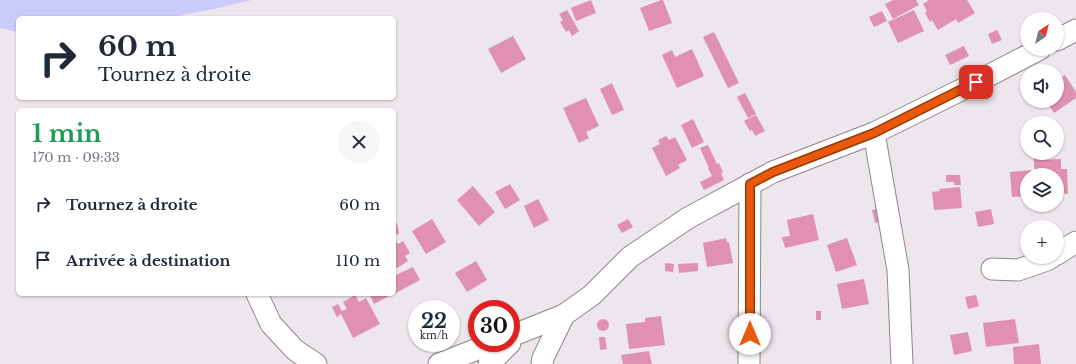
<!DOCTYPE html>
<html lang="fr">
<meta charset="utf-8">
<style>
body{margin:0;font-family:"Libre Baskerville",serif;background:#f6f6f7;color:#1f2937;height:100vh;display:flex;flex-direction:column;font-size:15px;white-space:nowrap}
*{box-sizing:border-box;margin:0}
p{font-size:13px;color:#747a83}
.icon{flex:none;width:22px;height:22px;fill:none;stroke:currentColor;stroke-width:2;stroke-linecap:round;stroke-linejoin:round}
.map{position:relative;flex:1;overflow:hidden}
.sheet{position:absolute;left:16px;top:108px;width:380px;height:188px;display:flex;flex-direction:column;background:#fff;border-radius:6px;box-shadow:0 1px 3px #0004}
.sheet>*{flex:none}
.top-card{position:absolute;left:16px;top:16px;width:380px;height:84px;border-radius:6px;box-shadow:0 1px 3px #0004;background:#fff;color:#1f2937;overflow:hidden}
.needle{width:26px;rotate:35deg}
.tools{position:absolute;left:1020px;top:12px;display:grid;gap:8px}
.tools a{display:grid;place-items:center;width:44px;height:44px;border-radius:50%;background:#fff;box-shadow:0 1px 3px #0004;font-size:20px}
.speed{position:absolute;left:408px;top:300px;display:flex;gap:8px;font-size:20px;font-weight:700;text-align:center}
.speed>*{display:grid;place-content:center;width:52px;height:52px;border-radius:50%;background:#fff;box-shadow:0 1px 3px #0004;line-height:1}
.speed small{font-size:10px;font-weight:400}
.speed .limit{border:6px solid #d22;background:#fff;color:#111}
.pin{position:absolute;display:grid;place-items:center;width:34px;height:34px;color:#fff;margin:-17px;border-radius:8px;box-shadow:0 2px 6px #0006}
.me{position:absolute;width:44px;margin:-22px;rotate:0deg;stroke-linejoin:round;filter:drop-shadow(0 0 3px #0008)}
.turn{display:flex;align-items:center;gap:14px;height:84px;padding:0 16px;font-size:18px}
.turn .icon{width:52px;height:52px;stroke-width:2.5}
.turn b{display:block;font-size:28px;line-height:34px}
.round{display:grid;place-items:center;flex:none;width:42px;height:42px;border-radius:21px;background:#f6f6f7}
.overview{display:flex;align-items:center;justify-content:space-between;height:68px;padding:0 16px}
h1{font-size:24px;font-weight:700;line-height:30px;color:#1e9e55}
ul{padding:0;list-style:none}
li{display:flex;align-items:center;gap:12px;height:56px;padding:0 16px}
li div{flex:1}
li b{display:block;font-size:15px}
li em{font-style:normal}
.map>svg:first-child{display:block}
.water{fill:#cacbf9}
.building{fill:#e090b0}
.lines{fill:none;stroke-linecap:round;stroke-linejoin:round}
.minor-casing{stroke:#8d878c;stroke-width:23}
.minor{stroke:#fff;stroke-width:21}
.route-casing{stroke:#983908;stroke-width:10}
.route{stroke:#ea580c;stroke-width:7}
</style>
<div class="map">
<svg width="1076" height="364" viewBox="0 0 1076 364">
<rect width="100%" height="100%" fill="#ede6ec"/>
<!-- water -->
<polygon class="water" points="0,0 252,0 209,10 166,18 18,18 18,32 0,28"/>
<!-- building -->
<g class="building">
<polygon points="591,0 596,13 576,21 571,8"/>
<polygon points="661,0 663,0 672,23 649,31 640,8"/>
<polygon points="893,0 916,0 919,5 893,19 885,4"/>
<polygon points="929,0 967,0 975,13 958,23 956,19 938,30 932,20 930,22 925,13 927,11 923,4"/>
<polygon points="567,10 579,31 572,36 569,30 566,32 560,22 563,20 559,14"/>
<polygon points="914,10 924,31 898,43 888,22"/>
<polygon points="882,11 887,21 874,27 869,17"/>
<polygon points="997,30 1002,40 992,44 988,34"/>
<polygon points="714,32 739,83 728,88 703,37"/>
<polygon points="513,36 526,59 501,73 488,49"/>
<polygon points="964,46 969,56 950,65 945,55"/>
<polygon points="692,49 704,76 677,88 662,55 672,50 675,57"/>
<polygon points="1065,75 1076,92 1076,98 1054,113 1046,101 1057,101 1057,80"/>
<polygon points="612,83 624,110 612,115 600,89"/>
<polygon points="745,93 756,114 748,118 737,97"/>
<polygon points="586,98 599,126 586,132 589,138 579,143 563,108"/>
<polygon points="756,115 765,131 755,136 752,130 750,131 744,121"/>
<polygon points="693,119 704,142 692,148 681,125"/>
<polygon points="666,136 669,140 675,137 687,160 678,165 680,168 666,176 652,148 660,144 658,140"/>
<polygon points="708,145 717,164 719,163 723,172 721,173 724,180 704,190 700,182 712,176 708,168 709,168 700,148"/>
<polygon points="1033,154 1041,154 1041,160 1061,159 1061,169 1067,169 1068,194 1057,193 1057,175 1035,175"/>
<polygon points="1031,170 1031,175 1027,175 1027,196 1012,197 1010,172"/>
<polygon points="946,175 960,175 961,185 954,185 954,182 946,182"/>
<polygon points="510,184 520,200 505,209 495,192"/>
<polygon points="473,186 495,212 479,226 457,200"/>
<polygon points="960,187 962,208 934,210 932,192 940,191 939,189"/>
<polygon points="538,199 549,220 534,228 524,206"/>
<polygon points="881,208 884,221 875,223 872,210"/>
<polygon points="991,209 994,224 978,227 975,212"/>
<polygon points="813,214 819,240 785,248 782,237 790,236 787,220"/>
<polygon points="432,219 446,242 426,254 412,231"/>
<polygon points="628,219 633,227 622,233 617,225"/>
<polygon points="397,223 399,234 394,235 394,224"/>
<polygon points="394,238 398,244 403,241 410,253 405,256 408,261 394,270"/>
<polygon points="726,238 727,242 729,242 733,263 707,267 703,243"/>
<polygon points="847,238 857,265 836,272 827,245"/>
<polygon points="476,261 487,280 467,292 455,273"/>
<polygon points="665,263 674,264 673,272 665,271"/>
<polygon points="698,263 698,271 679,273 678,264"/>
<polygon points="413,267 420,280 394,294 394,276"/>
<polygon points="864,279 869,304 842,309 837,284"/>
<polygon points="369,294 393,294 374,304"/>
<polygon points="355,295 359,302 366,298 380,324 353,338 341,314 337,317 332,307 338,304 342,311 347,309 343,302"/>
<polygon points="976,295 979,306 968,309 965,297"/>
<rect x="816" y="311" width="5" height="9"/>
<polygon points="661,316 665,345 629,349 626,324 645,322 645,318"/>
<polygon points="1015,319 1019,343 986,347 983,323"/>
<circle cx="603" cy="325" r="6"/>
<polygon points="968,332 972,351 954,355 950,335"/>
<polygon points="599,337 605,337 607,349 600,350"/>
<polygon points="1039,344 1041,364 1014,364 1013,347"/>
<polygon points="649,351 652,364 623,364 621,355"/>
</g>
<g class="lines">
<!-- minor casing -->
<g class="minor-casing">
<g id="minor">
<polyline points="1057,40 1076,30"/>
<polyline points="874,133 898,270 902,364"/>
<polyline points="1057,254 1076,242"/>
<polyline points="992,269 1018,270 1047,260 1052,257"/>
<polyline points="257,294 271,324 295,350 316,364"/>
<polyline points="511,336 564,315 592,295 630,257 688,218 773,172 874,133 963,89 1040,49"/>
<polyline points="439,364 493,343"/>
<polyline points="489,364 510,343"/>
<polyline points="542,364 543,358 564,315"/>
<polyline points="749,364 750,184"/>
</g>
</g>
<!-- minor -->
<use href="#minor" class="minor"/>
</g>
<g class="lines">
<!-- route casing -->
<g class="route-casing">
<polyline id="route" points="750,334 750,184 773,172 874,133 976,82"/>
</g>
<!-- route -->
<use href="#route" class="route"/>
</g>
</svg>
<div class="tools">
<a><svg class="needle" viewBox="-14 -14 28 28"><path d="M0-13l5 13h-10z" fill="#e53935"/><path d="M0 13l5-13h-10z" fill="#747a83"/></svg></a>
<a><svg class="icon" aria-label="sound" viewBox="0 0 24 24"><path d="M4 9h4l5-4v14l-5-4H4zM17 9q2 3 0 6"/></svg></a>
<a><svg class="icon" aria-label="search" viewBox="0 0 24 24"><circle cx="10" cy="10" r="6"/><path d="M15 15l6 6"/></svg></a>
<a><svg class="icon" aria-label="layers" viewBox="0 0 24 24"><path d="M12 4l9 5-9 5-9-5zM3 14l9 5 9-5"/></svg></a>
<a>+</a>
</div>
<div class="speed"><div>22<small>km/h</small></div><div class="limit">30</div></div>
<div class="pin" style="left:976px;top:82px;background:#d93025"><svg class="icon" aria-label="arrive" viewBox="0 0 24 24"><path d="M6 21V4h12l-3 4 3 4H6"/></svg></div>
<svg class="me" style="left:750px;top:334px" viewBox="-20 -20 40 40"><circle r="19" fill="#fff"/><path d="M0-13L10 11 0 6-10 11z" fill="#ea580c"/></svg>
<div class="top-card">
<div class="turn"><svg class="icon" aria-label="right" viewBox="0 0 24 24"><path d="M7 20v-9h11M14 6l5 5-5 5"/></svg><div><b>60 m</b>Tournez à droite</div></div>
</div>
<section class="sheet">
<div class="overview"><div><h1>1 min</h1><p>170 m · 09:33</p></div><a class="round"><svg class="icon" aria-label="close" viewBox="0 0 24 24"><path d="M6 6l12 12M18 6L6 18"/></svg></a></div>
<ul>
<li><svg class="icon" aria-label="right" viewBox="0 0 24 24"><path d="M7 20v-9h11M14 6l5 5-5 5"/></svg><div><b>Tournez à droite</b></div><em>60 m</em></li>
<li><svg class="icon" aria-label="arrive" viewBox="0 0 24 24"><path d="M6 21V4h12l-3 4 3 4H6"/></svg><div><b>Arrivée à destination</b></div><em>110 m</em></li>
</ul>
</section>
</div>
